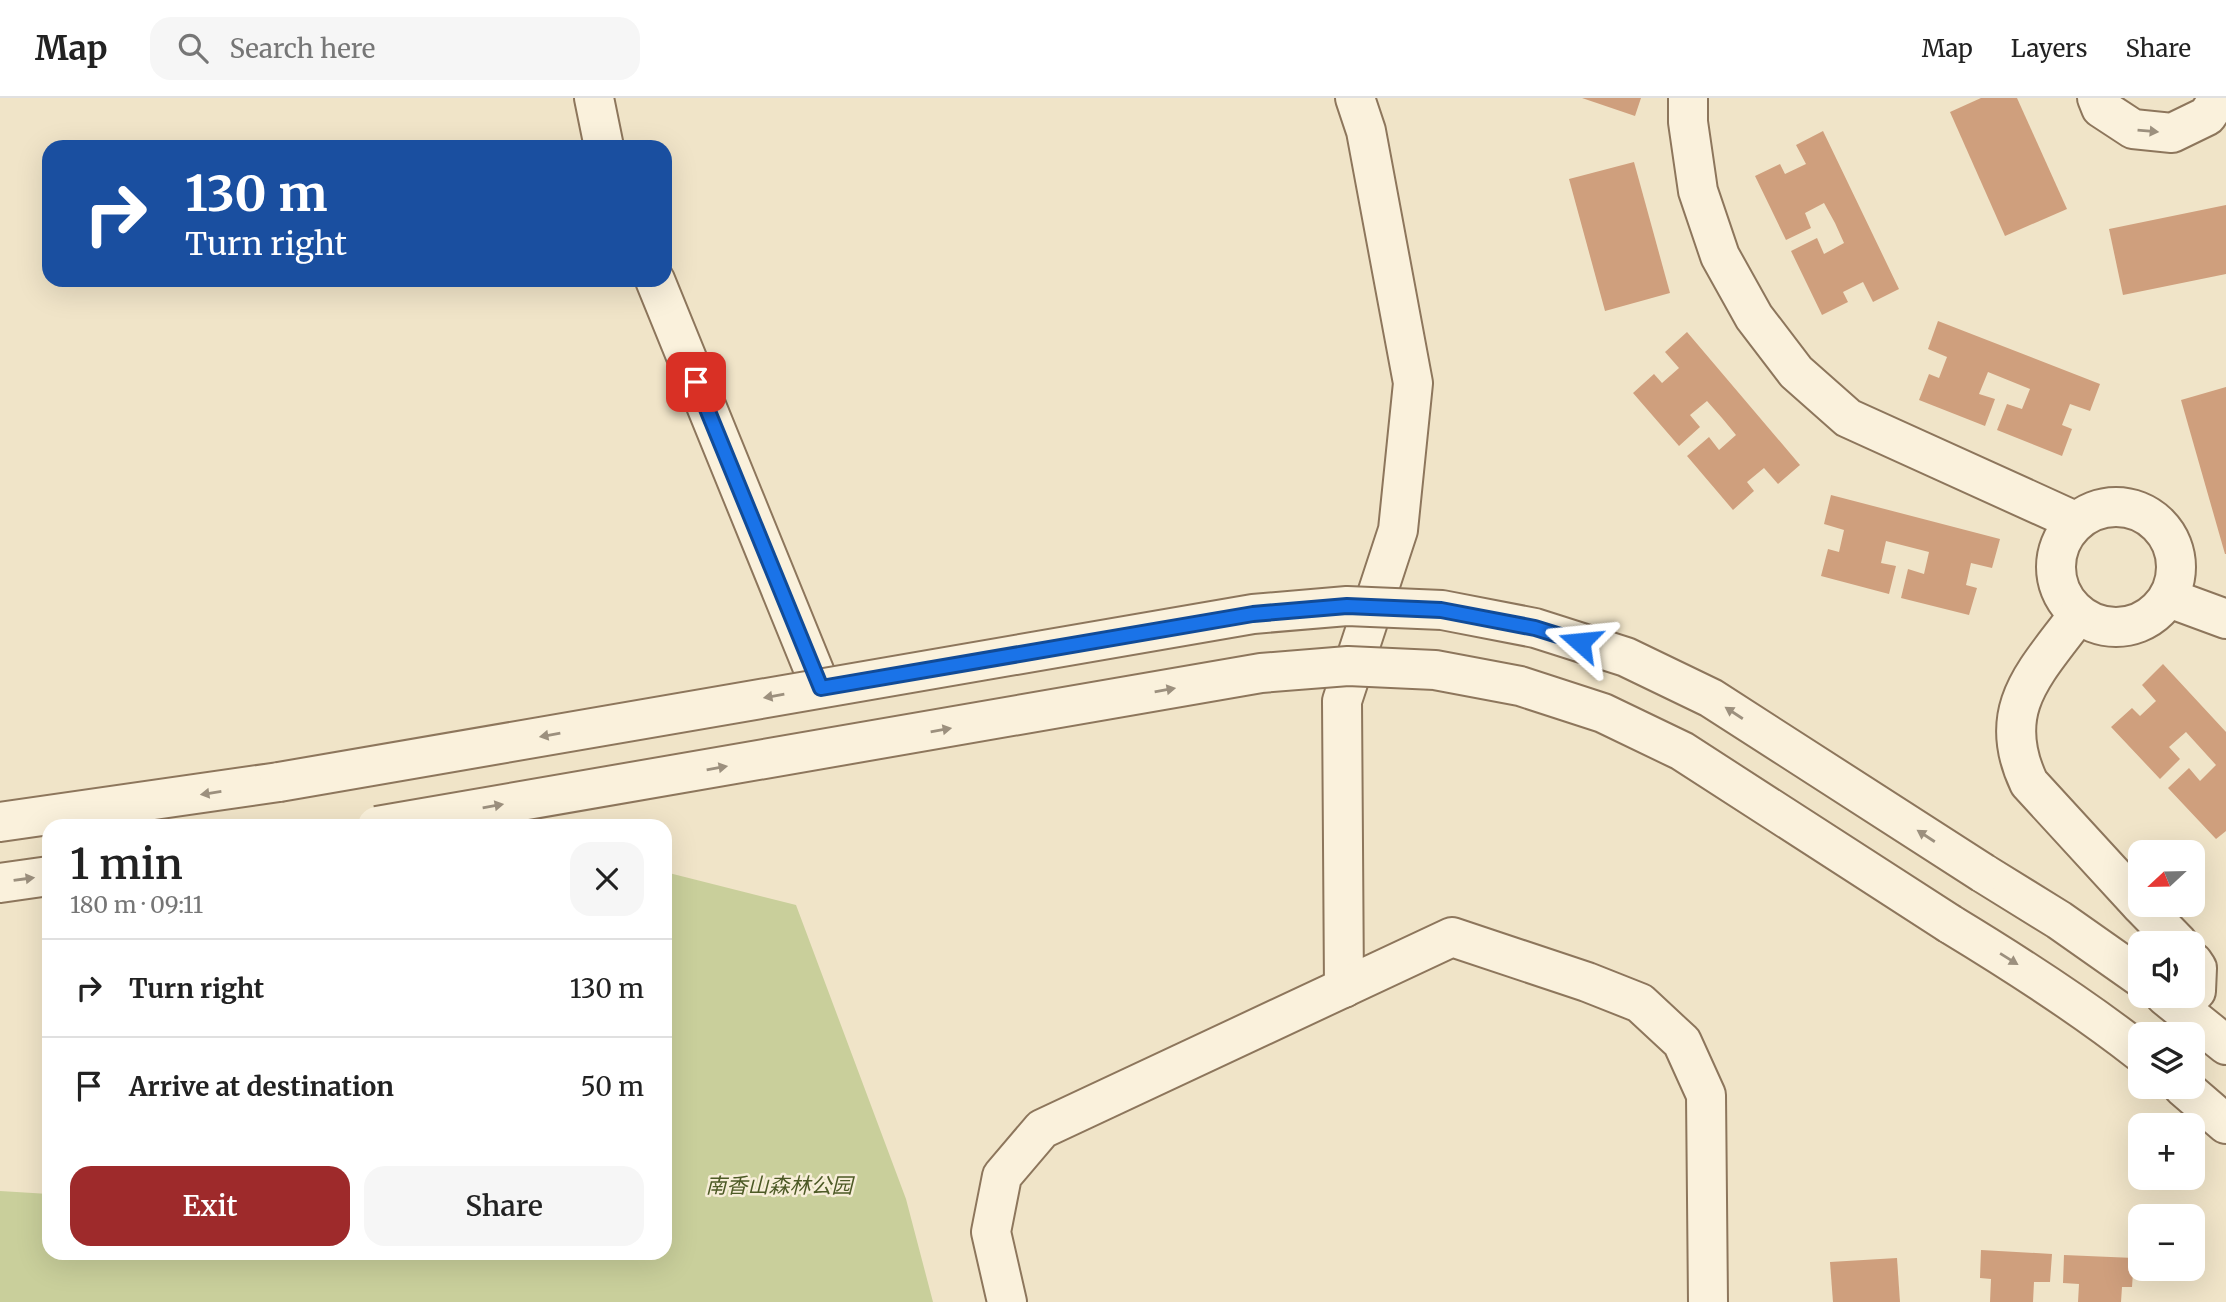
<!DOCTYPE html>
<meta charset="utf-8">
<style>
body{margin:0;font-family:Merriweather,"Noto Sans SC",serif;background:#f6f6f6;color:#222;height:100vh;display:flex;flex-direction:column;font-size:26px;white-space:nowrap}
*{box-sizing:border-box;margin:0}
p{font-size:23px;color:#767676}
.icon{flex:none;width:38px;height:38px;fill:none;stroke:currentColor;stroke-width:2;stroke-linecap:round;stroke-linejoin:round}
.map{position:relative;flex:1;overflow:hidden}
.details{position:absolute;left:42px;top:721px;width:630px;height:441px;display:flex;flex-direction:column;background:#fff;border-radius:21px;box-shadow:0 7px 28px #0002}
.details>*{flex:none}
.guide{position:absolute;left:42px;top:42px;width:630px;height:147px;border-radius:21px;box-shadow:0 7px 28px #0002;background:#1a4fa0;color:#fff;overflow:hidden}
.needle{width:46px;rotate:248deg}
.buttons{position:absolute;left:2128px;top:742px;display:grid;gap:14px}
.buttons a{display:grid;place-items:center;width:77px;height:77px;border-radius:14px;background:#fff;box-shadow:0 7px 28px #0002;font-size:35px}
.pin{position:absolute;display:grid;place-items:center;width:60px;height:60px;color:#fff;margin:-30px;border-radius:14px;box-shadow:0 4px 10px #0006}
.me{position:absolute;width:77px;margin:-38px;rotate:288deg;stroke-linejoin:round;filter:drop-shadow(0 0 5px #0008)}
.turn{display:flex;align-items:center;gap:24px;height:147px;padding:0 28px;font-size:32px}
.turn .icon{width:91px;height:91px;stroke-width:2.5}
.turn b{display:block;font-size:49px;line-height:60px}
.round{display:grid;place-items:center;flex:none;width:74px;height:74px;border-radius:21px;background:#f6f6f6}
.overview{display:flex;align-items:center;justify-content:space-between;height:119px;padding:0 28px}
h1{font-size:42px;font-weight:600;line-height:52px}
.action{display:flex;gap:14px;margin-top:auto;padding:14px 28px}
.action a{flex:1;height:80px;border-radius:21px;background:#9e2a2b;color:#fff;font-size:28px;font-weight:600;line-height:80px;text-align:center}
.action a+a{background:#f6f6f6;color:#222}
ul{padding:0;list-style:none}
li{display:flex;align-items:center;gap:21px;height:98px;padding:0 28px;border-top:2px solid #e0e0e0}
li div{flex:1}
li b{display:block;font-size:26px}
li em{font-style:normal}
header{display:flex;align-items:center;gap:42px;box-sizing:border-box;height:98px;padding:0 35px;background:#fff;border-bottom:2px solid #e0e0e0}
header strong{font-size:33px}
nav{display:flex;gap:38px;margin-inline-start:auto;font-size:24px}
.search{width:490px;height:63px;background:#f6f6f6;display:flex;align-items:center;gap:18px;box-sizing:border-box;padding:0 24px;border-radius:21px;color:#767676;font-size:26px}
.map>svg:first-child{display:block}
.green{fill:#c9cf9b}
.building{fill:#cf9f7d}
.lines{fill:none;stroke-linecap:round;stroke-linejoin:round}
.minor-casing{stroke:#8d765c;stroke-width:42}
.minor{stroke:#faf1dc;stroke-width:38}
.minor-bridge-casing{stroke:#8d765c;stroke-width:42;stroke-linecap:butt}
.minor-bridge{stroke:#faf1dc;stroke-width:38}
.oneway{fill:#9c907e}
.route-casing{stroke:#114b97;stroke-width:18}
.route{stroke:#1a73e8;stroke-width:12}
.labels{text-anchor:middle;stroke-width:5;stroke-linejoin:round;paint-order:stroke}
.park-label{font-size:21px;font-style:italic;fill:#4d5a26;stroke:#f7eed8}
</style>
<header>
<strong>Map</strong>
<div class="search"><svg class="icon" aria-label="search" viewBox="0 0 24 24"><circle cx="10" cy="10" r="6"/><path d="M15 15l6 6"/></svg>Search here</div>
<nav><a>Map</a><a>Layers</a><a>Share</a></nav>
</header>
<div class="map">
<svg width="2226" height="1204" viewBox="0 0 2226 1204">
<rect width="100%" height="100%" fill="#f0e4c8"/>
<!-- green -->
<polygon class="green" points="665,774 796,807 906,1101 933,1204 0,1204 0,1093 49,1096 49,1155 665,1155"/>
<!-- building -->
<g class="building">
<polygon points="1582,0 1641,0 1635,18"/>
<polygon points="1981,0 2017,0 2067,111 2005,138 1950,14"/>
<polygon points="1823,33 1899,191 1873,204 1863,184 1843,194 1848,204 1822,217 1791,153 1817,140 1824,156 1844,145 1835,125 1824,105 1805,115 1811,130 1786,142 1755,78 1780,66 1785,76 1806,66 1796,47"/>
<polygon points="1634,64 1670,195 1605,213 1569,81"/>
<polygon points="2226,107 2226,176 2123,197 2109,131"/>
<polygon points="1938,223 2100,286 2090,313 2070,306 2062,327 2072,331 2062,358 1997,332 2007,306 2022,311 2030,291 1988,274 1979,296 1995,301 1985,328 1919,302 1929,276 1939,280 1947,259 1928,251"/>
<polygon points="1687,234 1800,367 1778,386 1764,370 1747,384 1754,393 1733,412 1687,358 1709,339 1719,352 1736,337 1722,320 1707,303 1690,317 1700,329 1679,348 1633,295 1654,276 1662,285 1679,270 1665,254"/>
<polygon points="2226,289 2226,456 2225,456 2181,302"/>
<polygon points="1831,397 2000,441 1992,470 1971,465 1966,487 1977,490 1969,517 1901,500 1908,471 1924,476 1929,454 1886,443 1881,465 1896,468 1889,496 1821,478 1828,451 1839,454 1844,432 1824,426"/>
<polygon points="2163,566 2226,634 2226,733 2216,741 2168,690 2189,670 2200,683 2216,667 2186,634 2169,649 2180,661 2160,681 2111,629 2132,610 2140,618 2156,603 2142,587"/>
<polygon points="1981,1152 2052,1156 2050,1184 2034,1184 2033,1204 1990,1204 1991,1181 1980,1180"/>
<polygon points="2064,1157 2134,1160 2132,1189 2122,1189 2121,1204 2078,1204 2079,1186 2063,1185"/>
<polygon points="1897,1160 1900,1204 1833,1204 1830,1164"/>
</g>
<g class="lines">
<!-- minor casing -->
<g class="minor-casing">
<g id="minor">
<polyline points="594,0 604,49"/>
<polyline points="1688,0 1688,24 1698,93 1720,158 1754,219 1796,274 1848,320 2075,423"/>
<polyline points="2097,0 2101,10 2133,31 2172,35 2207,18 2219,0"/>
<polyline points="655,182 821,590"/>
<circle cx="2116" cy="469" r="60"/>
<polyline points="2169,500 2226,521"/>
<path d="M 2078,517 C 2036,574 1994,611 2029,685 L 2140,806"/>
<polyline points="0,724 279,684"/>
<polyline points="1983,775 2059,822 2140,879"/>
<polyline points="0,785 49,778"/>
<polyline points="2141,807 2178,845"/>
<path d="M 1950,826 C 2016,866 2080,907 2140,954"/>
<polyline points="2193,864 2197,870 2196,893 2193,896"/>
<polyline points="1344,890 1342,603 1398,432 1413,285 1366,33 1355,0"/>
<polyline points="2165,898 2226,947"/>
<polyline points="2183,989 2226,1026"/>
<polyline points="1007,1204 991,1134 1002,1078 1042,1031 1452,839 1587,884 1640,905 1682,944 1706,997 1708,1204"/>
</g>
</g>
<!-- minor -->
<use href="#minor" class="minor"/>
<!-- minor-bridge casing -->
<g class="minor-bridge-casing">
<g id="minor-bridge">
<polyline points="279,684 1253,516 1347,508 1442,512 1535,530 1626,559 1711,600 1983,775"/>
<polyline points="377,728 1261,575 1348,568 1435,572 1520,588 1603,615 1682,653 1950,826"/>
</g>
</g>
<!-- minor-bridge -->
<use href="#minor-bridge" class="minor-bridge"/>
</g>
<!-- one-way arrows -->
<defs><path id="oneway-solid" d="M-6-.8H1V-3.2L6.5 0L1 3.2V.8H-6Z" transform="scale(1.75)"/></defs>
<g class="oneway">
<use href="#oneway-solid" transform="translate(2148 33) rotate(5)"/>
<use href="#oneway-solid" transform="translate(1165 592) rotate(-10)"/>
<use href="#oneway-solid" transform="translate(774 598) rotate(170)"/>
<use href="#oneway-solid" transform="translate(1734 615) rotate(-147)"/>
<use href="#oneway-solid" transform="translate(941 632) rotate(-10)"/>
<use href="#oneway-solid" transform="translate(550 637) rotate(170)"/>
<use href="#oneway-solid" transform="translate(717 670) rotate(-10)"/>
<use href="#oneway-solid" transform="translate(211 695) rotate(171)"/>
<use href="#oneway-solid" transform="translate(493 708) rotate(-10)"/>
<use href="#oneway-solid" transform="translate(1926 738) rotate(-147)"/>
<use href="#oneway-solid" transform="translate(24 781) rotate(-8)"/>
<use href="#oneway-solid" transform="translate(2009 861) rotate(32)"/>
</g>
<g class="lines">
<!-- route casing -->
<g class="route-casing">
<polyline id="route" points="696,284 821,590 1253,516 1347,508 1441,512 1535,530 1580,544"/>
</g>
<!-- route -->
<use href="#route" class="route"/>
</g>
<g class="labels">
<!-- park labels -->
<g class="park-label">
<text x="779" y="1095">南香山森林公园</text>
</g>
</g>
</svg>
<div class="buttons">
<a><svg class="needle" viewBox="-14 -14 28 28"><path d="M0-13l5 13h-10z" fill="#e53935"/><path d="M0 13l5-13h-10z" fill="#767676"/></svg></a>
<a><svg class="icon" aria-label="sound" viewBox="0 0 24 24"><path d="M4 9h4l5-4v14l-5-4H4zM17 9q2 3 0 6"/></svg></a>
<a><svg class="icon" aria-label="layers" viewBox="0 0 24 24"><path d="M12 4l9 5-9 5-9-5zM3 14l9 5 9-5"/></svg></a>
<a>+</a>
<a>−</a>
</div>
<div class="pin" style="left:696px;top:284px;background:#d93025"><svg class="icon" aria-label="arrive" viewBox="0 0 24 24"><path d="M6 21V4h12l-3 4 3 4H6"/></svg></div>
<svg class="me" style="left:1580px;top:544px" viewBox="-20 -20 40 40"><path d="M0-17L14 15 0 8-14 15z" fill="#1a73e8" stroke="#fff" stroke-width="4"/></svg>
<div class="guide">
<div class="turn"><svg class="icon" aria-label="right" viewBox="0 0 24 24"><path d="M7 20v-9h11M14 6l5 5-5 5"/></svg><div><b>130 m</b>Turn right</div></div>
</div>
<section class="details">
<div class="overview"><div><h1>1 min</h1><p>180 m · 09:11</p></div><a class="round"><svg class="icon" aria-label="close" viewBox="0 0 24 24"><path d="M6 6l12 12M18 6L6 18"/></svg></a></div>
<ul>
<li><svg class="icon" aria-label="right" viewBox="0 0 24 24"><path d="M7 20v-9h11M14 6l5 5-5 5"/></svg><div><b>Turn right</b></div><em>130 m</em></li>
<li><svg class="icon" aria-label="arrive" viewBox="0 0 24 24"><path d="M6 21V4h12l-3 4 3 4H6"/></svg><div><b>Arrive at destination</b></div><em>50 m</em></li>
</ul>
<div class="action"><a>Exit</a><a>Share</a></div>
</section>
</div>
